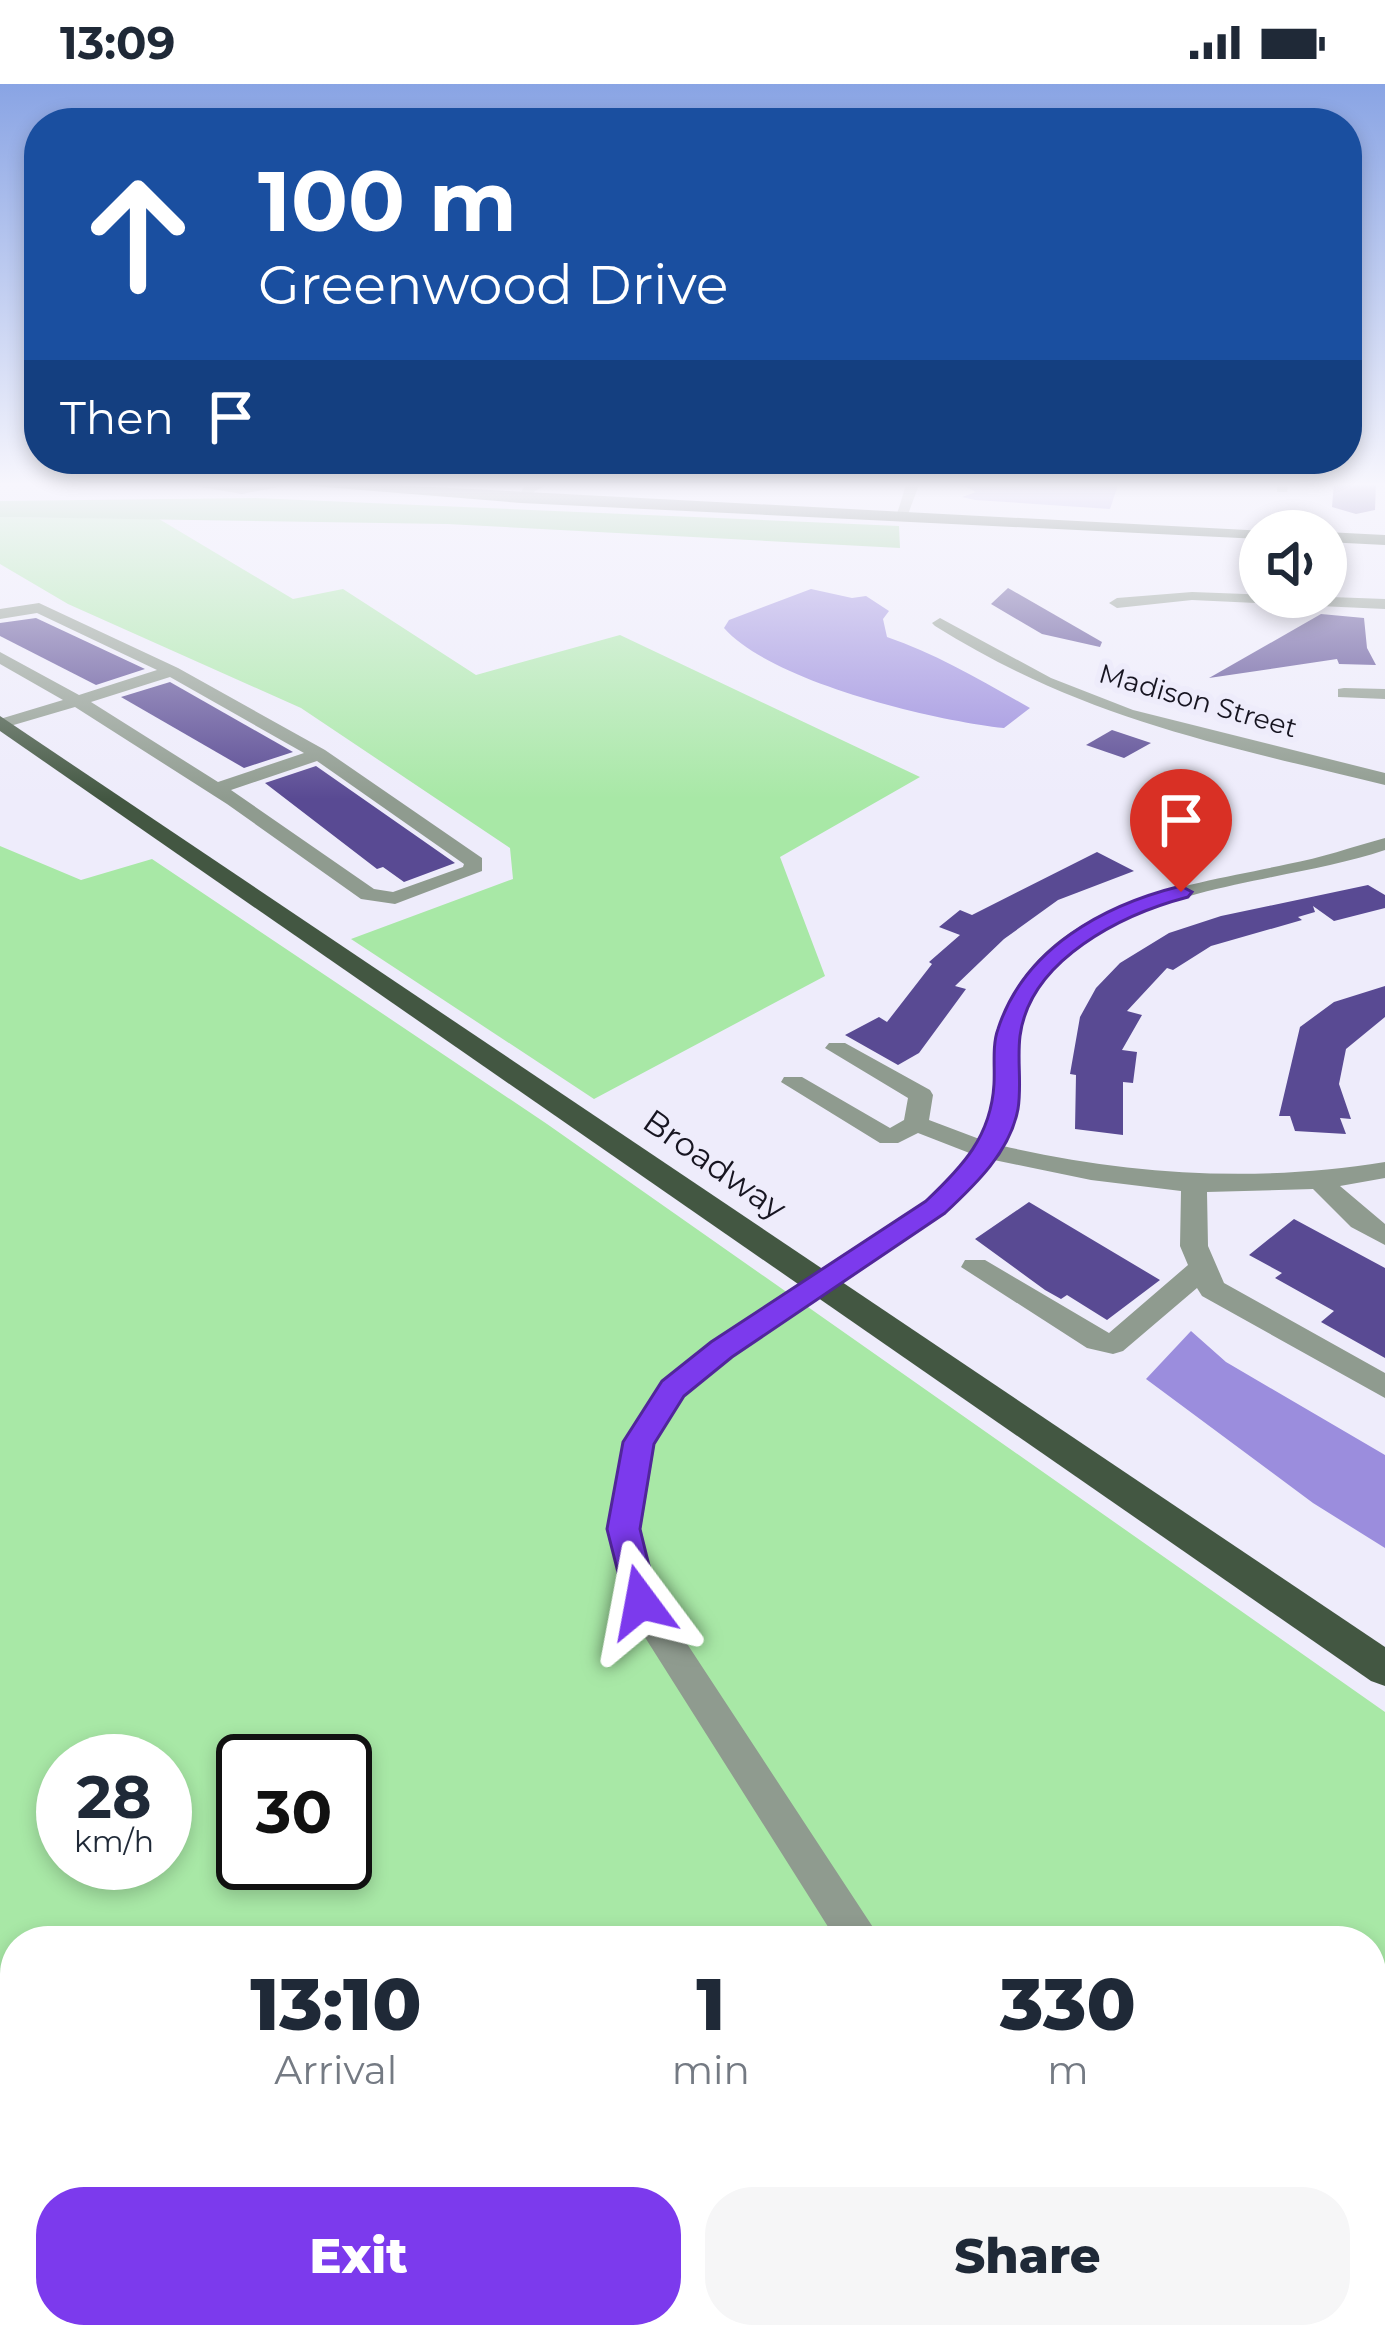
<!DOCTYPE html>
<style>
body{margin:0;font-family:Montserrat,sans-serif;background:#f6f6f7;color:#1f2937;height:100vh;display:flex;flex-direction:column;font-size:45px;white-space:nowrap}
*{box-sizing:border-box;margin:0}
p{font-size:39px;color:#747a83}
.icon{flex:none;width:66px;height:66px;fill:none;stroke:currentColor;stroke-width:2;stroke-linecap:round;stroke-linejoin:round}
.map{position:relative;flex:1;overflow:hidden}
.drawer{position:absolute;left:0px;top:1842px;width:1386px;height:423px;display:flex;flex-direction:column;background:#fff;border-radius:48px 48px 0 0;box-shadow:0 6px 18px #0003}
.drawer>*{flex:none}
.guide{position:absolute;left:24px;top:24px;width:1338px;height:366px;border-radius:48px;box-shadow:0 6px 18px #0003;background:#1a4fa0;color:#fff;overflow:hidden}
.buttons{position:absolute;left:1239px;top:426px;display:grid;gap:24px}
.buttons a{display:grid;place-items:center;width:108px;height:108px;border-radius:50%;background:#fff;box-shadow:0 6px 18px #0003;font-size:60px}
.speed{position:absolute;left:36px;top:1650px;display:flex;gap:24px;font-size:60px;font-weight:700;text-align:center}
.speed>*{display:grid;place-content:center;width:156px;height:156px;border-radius:50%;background:#fff;box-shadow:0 6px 18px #0003;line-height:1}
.speed small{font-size:30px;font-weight:400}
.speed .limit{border:6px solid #111;border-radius:18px;background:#fff;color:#111}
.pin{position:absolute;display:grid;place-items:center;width:102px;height:102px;color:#fff;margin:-123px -51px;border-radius:50% 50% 50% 0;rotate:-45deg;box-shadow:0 0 12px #0007}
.pin .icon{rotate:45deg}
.me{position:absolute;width:132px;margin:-66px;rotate:347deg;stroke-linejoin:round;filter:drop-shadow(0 0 9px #0008)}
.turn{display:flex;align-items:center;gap:42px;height:252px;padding:0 36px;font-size:54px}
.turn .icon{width:156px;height:156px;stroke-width:2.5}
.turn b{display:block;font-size:84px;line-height:102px}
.then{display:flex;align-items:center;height:114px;padding:0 36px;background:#0003;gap:24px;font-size:45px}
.eta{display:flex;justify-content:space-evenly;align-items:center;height:204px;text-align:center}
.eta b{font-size:72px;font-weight:800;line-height:84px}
.action{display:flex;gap:24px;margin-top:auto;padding:24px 36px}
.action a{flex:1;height:138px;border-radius:48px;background:#7c3aed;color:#fff;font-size:48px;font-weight:800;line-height:138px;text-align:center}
.action a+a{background:#f6f6f7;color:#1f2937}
.status{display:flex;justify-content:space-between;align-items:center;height:84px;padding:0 60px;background:#fff;direction:ltr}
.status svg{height:33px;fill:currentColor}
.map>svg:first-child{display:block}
.green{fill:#a8e8a6;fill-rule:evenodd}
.forest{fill:#8bcc89}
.water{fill:#9b8ddd}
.building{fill:#594a93}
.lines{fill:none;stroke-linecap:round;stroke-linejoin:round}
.minor{fill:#8f9b8f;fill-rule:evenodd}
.major{fill:#435742;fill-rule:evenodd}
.route{fill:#7c3aed;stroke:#51269a;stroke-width:3}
.labels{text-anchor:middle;stroke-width:12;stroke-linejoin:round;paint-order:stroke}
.far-street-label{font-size:27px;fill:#171521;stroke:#eeecfb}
.street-label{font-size:33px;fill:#171521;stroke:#eeecfb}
</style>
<div class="status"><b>13:09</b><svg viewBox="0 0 49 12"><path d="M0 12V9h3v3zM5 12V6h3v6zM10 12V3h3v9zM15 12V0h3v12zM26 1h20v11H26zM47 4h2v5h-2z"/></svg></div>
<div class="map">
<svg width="1385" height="2264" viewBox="0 0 1385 2264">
<rect width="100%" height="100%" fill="#eeecfb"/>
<!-- green -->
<g class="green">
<polygon points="0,433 159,435 293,515 343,505 476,591 620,551 920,693 780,773 825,892 594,1015 351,855 513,795 510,764 301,624 68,520 0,480"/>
<path d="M 0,762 L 81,796 L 152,775 L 547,1040 L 1385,1628 L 1385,2264 L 0,2264 ZM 63,1677 L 165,1677 L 165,1779 L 63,1779 ZM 243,1677 L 345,1677 L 345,1779 L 243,1779 ZM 15,1857 L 1371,1857 L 1371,2250 L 15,2250 Z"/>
</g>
<!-- forest -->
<polygon class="forest" points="256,414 899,442 900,464 447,440 0,433 0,417"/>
<!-- water -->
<g class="water">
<polygon points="1084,398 1118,401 1110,425 975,416 962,413 976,408 961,400"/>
<path d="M 811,505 L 852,514 L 866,512 L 889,527 L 883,535 L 887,553 C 937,570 984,598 1030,624 L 1004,644 C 932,636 772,598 724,544 L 729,536 Z"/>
<polygon points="1191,1247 1226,1278 1385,1371 1385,1464 1313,1419 1146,1295"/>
</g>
<!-- building -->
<g class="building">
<polygon points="1334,398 1376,398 1375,426 1356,430 1332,423"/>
<polygon points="1008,504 1102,558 1100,563 1042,550 991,520"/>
<polygon points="1321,530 1364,534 1367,564 1376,581 1339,580 1337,575 1209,594"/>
<polygon points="36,534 145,585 96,601 0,552 0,539"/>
<polygon points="170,598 293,668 244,684 121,613"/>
<polygon points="1112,646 1151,659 1124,674 1086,661"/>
<polygon points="316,682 455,779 404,798 383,783 377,785 265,699"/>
<polygon points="1097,768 1134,787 1058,816 1004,855 955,902 966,905 919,969 898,981 845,951 879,933 887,938 932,880 929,878 960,851 939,843 960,826 972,831"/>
<polygon points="1368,801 1385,811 1385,824 1334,837 1313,822 1315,828 1298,833 1302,836 1211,862 1173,886 1167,884 1127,927 1142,931 1122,966 1137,968 1133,999 1123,998 1123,1051 1075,1045 1076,991 1070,990 1080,933 1096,904 1120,879 1169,849 1221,832"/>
<polygon points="1385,902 1385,933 1346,965 1339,1000 1351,1035 1340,1034 1346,1050 1295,1047 1290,1032 1279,1032 1300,943 1334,918"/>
<polygon points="1029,1118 1160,1196 1107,1236 1067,1211 1061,1215 1045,1206 975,1155"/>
<polygon points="1294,1135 1385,1184 1385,1274 1321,1238 1334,1227 1275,1194 1282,1189 1249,1171"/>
</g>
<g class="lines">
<!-- minor -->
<g class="minor">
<polygon points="171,398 295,400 242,410"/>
<polygon points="533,398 552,398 535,407 526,418 516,418 525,401"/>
<polygon points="907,398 920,398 907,433 895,436"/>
<polygon points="1277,398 1289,398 1287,408 1277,408"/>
<polygon points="1192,508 1385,515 1385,525 1192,516 1117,524 1109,519 1117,514"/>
<path d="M 39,519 L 178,584 L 325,666 L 482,774 L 482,787 L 395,820 L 361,815 L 227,720 L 75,623 L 0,645 L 0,635 L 63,616 L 0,580 L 0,568 L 79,611 L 157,586 L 37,529 L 0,535 L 0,525 ZM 170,593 L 304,669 L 218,698 L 91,618 ZM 317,677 L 464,780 L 463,783 L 393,808 L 374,805 L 231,706 Z"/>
<path d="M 940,534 L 1051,594 L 1133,626 L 1385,689 L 1385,701 C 1217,660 1084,635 935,542 L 932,539 Z"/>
<polygon points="1344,604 1385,605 1385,615 1338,613 1338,605"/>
<path d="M 1385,754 L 1385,766 C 1269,805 1085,800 1027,927 C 1008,971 1028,1019 1003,1062 C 1131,1091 1255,1099 1385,1078 L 1385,1094 L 1340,1102 L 1385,1140 L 1385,1161 L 1351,1143 L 1313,1105 L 1207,1108 L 1208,1162 L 1224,1199 L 1385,1289 L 1385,1314 L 1202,1212 L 1197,1204 L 1123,1267 L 1113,1270 L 1087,1264 L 961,1183 L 965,1176 L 985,1176 L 1109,1249 L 1188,1181 L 1180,1162 L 1181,1107 L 1091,1096 L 994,1076 L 944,1129 L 731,1273 L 684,1312 L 655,1360 L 641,1445 L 657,1514 L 882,1857 L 837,1857 L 629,1528 L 607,1445 L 623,1359 L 662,1296 L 711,1259 L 926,1117 L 972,1070 L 918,1049 L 898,1059 L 880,1059 L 781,998 L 784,993 L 802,993 L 890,1044 L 904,1036 L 908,1014 L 825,964 L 829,959 L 845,959 L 930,1006 L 933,1011 L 929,1036 L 982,1056 C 1001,1015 987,971 1003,931 C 1049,817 1182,803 1288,780 C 1321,774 1352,763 1385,754 Z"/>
<polygon points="1095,2250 1147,2250 1153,2264 1100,2264"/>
</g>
<!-- major -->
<g class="major">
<polygon points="262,398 339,398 1266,447 1260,447 1260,455 521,419"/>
<polygon points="1326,448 1385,451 1385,461 1326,458"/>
<polygon points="0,632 1385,1563 1385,1602 1371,1597 0,647"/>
</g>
</g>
<!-- sky -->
<linearGradient id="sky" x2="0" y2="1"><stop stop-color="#89a4e4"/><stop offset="0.56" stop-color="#f7f6fd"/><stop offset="1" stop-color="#f7f6fd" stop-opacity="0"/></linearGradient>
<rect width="1385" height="715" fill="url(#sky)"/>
<!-- route -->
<path class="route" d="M 1181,802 L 1192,808 L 1188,813 C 1123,830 1030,875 1020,952 C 1017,976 1022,1001 1018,1025 C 1010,1068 975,1101 945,1129 L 732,1273 L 684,1312 L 654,1360 L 640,1445 L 658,1518 L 653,1528 L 641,1533 L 628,1528 L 607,1445 L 623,1358 L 662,1297 L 711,1258 L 926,1117 C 962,1083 991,1053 994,1000 C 995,983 992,961 998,945 C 1024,864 1104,821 1181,802 Z"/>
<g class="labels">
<!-- far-street labels -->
<g class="far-street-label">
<text transform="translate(1198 617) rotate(16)" y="9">Madison Street</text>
</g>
<!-- street labels -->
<g class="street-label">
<text transform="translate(715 1080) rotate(35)" y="12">Broadway</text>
</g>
</g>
</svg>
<div class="buttons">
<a><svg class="icon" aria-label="sound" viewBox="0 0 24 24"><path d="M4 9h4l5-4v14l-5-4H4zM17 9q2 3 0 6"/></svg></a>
</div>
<div class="speed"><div>28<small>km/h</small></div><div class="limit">30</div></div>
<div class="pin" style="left:1181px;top:808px;background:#d93025"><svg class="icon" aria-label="arrive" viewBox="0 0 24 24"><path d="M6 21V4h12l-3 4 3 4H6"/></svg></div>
<svg class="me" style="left:641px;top:1518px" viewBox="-20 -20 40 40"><path d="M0-17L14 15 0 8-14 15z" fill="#7c3aed" stroke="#fff" stroke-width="4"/></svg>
<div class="guide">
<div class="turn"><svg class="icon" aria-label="ahead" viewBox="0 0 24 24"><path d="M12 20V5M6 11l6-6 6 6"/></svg><div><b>100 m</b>Greenwood Drive</div></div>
<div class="then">Then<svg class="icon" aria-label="arrive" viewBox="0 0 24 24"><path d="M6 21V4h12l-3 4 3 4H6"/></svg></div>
</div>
<section class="drawer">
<div class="eta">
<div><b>13:10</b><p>Arrival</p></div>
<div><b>1</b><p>min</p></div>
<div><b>330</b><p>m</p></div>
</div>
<div class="action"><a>Exit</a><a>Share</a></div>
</section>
</div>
